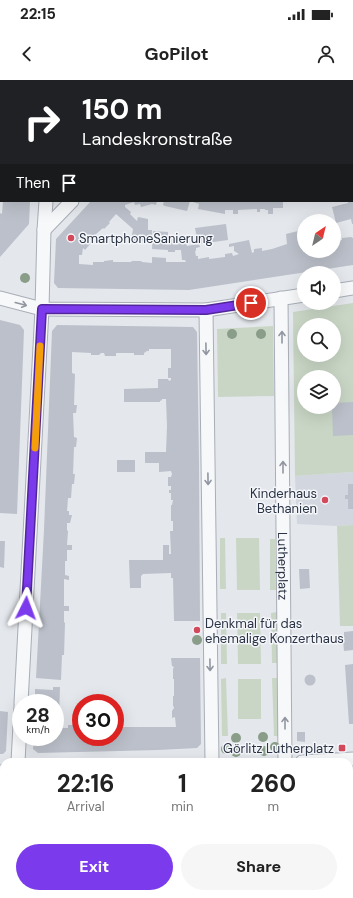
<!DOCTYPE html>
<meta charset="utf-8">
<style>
body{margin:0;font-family:"DM Sans",sans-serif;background:#f6f6f6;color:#222;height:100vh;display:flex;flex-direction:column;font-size:15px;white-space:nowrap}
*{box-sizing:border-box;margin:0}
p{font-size:13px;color:#767676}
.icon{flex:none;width:22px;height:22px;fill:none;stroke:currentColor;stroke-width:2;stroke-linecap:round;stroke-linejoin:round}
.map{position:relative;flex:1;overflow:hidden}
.panel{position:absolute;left:0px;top:678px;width:353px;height:140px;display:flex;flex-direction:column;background:#fff;border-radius:12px 12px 0 0;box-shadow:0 4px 16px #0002}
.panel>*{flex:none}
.top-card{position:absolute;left:0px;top:0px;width:353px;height:122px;box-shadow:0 4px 16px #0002;background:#202124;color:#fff;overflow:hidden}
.needle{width:26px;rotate:35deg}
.tools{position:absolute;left:297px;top:134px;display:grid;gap:8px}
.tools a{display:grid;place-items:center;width:44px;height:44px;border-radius:50%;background:#fff;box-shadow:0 4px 16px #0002;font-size:20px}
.speed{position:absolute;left:12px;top:614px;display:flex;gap:8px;font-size:20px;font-weight:700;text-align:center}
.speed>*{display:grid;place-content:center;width:52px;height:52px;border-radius:50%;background:#fff;box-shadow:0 4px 16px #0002;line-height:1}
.speed small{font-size:10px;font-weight:400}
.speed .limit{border:6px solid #d22;background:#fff;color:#111}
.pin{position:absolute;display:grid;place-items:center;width:34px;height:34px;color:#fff;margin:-17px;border:2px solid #fff;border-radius:50%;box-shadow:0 1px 4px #0007}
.me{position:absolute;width:44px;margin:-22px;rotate:3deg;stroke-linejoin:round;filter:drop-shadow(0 0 3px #0008)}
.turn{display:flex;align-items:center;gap:14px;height:84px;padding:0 16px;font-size:18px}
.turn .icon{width:52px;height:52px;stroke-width:2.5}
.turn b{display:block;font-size:28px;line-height:34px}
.then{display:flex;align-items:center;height:38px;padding:0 16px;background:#0003;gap:8px;font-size:15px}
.eta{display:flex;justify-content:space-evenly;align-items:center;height:68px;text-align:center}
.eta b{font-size:24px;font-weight:700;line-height:28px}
.primary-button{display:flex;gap:8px;margin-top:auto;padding:8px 16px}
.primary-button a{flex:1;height:46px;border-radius:24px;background:#7c3aed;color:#fff;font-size:16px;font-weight:700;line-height:46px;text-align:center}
.primary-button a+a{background:#f6f6f6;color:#222}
.status{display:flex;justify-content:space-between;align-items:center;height:28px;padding:0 20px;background:#fff;direction:ltr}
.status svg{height:11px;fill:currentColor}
header{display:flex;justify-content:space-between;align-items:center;height:52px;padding:0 16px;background:#fff;font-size:18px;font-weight:700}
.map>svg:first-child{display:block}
.built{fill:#d2d6de}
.green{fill:#c9d6c5;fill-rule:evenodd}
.building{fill:#bbc0ca}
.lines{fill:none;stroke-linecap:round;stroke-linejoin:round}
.street-casing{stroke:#a9aeb7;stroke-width:15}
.street{stroke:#f7f8fa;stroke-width:13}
.tree{fill:#899d89}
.oneway{stroke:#9196a0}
.route-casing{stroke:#51269a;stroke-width:10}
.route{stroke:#7c3aed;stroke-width:7}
.slow{stroke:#f59e0b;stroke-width:7}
.poi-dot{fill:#d1495b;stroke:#f4f6f9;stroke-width:1.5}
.labels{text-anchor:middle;stroke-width:3;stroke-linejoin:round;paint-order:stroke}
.poi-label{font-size:13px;fill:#2b3445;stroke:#f4f6f9;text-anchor:start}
.street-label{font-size:13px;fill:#2b3445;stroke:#f4f6f9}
</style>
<div class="status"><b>22:15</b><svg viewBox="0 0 49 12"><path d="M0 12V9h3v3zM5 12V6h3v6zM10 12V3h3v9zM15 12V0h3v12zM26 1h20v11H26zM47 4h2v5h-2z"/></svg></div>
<header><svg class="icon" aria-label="back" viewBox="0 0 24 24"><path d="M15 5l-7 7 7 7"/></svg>GoPilot<svg class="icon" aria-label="person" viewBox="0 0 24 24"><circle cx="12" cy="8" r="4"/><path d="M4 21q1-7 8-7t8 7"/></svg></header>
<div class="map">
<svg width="353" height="818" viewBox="0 0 353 818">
<rect width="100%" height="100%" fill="#e4e7ec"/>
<!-- built -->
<polygon class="built" points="353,392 353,445 337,446 297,444 295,396"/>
<!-- green -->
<g class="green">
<polygon points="48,0 161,0 161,1 50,1"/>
<path d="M 353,223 L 353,392 L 295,396 L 293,232 ZM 304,245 L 334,245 L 334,275 L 304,275 ZM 304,297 L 334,297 L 334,327 L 304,327 Z"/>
<polygon points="273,246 274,316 218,317 217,249"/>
<polygon points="353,445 353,546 340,546 337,446"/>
<polygon points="220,458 225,458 226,509 220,509"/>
<polygon points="236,458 259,458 260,510 237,510"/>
<polygon points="270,459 275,459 276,510 270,510"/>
<polygon points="277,532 277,583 272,583 271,533"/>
<polygon points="221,533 226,533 227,584 221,584"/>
<polygon points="237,533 260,533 261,584 238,584"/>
<polygon points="226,598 228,656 222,656 221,599"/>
<polygon points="272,598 277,598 279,656 274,656"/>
<rect x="238" y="599" width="23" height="40"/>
</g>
<!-- building -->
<g class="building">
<polygon points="3,121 30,121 29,144 0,177 0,133 2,134"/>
<polygon points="91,121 157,121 156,125 152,124 141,127 140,124 135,125 134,122 125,125 125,127 131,132 130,134 137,141 138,137 148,139 148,150 152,150 152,162 131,161 133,149 116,134 109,142 110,143 104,149 103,148 95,155 89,161 91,163 85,170 83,168 82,175 79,175 79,184 93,185 93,182 104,182 104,181 113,180 113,182 131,182 132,181 141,181 142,182 152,183 152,177 166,178 166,182 186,182 185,180 182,180 181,170 175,170 175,172 168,172 168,170 152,169 153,151 168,152 168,159 186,160 187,166 198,164 195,148 226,144 228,160 199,164 200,167 196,168 196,171 195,171 196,176 198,176 198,179 209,177 209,179 225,177 225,174 232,173 233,176 239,174 234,171 234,166 229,167 229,164 249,160 252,173 254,172 254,169 262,168 262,171 272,169 287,164 286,154 298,151 299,153 304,152 304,171 334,171 334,161 342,160 342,158 351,157 353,158 353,185 189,210 58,208 54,203 56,159"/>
<polygon points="164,121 190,121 187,131 165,126 163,125"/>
<polygon points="190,121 283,121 283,128 273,128 273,134 268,134 268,130 265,130 265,129 260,129 260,132 257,132 257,129 238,130 238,134 233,134 233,130 225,130 225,134 198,129 199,124"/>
<polygon points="348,121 353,121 353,144 352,144 351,139 336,143 332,127 348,123"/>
<polygon points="0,240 20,245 24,250 17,434 0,433"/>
<polygon points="57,245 193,247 197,252 199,382 200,541 174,541 173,498 171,498 171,493 143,494 141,496 141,508 130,508 129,480 163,480 163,465 169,465 169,474 171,474 170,451 173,451 173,441 171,441 171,425 172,425 173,420 171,420 171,413 169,413 169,410 171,410 171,406 168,406 168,397 171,397 172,394 171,391 159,392 159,383 145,383 145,372 166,372 167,346 166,319 162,319 162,320 160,321 160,322 124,322 124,309 158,308 158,299 168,299 169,301 171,300 171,298 168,298 168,288 171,288 171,269 149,269 149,271 147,271 144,273 144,275 134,275 134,273 116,273 116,276 105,276 104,273 101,273 99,275 91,275 91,273 72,272 72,293 75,294 74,325 77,325 76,333 73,333 74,357 77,358 76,367 74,367 73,394 75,394 74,404 72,404 71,418 68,418 67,431 69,431 69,435 72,435 70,443 67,443 67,450 68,451 67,465 72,465 72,470 67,470 67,481 65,481 65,495 69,496 69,500 64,499 64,526 69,526 69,531 64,531 64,542 65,543 64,575 62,575 61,600 36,598 44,450 52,251"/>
<polygon points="353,322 353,355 333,356 332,327 334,327 334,323"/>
<rect x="117" y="380" width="18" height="12"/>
<polygon points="348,404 353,404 353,429 348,429 348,419 345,419 345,415 348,415"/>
<polygon points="0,461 5,461 4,488 0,487"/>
<polygon points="299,489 309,489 310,508 300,509"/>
<polygon points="353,551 353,570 344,571 343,559 344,559 344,552"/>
<polygon points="171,578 200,578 201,664 197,668 158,670 38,673 33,669 34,657 55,657 55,648 68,648 68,645 81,645 81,657 115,657 115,647 176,647 175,637 172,638 172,631 174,628 174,626 173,627 173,616 174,616 174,599 173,599 173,589 174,587 172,586"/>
<polygon points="353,584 353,644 349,644 345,585"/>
<circle cx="310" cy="600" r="5.5"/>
<polygon points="53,607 60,607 59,636 55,636 55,623 35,623 35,609 53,610"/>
<polygon points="77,623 81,623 81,635 76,635"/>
<polygon points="0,631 8,632 6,671 3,674 0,674"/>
<polygon points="297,652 305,652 305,662 297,661"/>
<polygon points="353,696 353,704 349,705 349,697"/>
<polygon points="0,715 4,719 1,788 0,788"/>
<polygon points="152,814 186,814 186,818 153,818"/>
<rect x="243" y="814" width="30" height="4"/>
<rect x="300" y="814" width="25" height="4"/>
</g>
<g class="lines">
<!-- street casing -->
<g class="street-casing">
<g id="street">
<polyline points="16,0 18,1"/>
<polyline points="184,1 185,0"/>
<polyline points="352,77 353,77"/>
<polyline points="44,150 72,121"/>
<polyline points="334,211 353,208"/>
<polyline points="0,218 42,229 206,230 304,215"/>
<path id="s1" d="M 281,218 L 285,682"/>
<polyline points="206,230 212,682"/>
<polyline points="21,623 42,229 44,150 46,121"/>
<polyline points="18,682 21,626"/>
<polyline points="302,682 353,679"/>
<polyline points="0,692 4,692"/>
<polyline points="288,814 288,818"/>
<polyline points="14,818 14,814"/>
</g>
</g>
<!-- street -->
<use href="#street" class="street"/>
</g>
<!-- trees -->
<g class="tree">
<circle cx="25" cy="198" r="5"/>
<circle cx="232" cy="254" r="5"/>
<circle cx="261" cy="254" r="5"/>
<circle cx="197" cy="560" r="5"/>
<circle cx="263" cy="657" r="5"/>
<circle cx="236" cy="658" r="5"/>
<circle cx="275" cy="667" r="5"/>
<circle cx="226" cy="669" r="5"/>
<circle cx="264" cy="671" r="5"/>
<circle cx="236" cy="672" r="5"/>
</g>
<!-- one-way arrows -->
<defs><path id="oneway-shaft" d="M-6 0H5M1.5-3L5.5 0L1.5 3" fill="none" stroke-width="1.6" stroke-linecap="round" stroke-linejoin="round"/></defs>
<g class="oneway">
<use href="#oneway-shaft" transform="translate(21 224) rotate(15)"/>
<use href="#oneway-shaft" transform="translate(282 257) rotate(-90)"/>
<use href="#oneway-shaft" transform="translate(206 269) rotate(89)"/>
<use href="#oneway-shaft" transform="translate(283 387) rotate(-90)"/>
<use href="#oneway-shaft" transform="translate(208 399) rotate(89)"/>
<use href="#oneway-shaft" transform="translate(210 585) rotate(89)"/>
<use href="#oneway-shaft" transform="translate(285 643) rotate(-90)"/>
</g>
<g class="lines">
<!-- route casing -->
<g class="route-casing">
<polyline id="route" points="26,528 42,229 206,230 251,223"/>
</g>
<!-- route -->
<use href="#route" class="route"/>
<!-- slow -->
<polyline class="slow" points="35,368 40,266"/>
</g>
<!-- markers -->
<g class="poi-dot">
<circle cx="71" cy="158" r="4"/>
<circle cx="325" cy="420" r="4"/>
<circle cx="197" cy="550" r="4"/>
<rect x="338" y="664" width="8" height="8" rx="2"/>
</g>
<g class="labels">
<!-- poi labels -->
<g class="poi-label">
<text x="79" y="163">SmartphoneSanierung</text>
<text x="317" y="418" text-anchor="end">Kinderhaus<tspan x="317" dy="15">Bethanien</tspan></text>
<text x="205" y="548">Denkmal für das<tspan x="205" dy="15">ehemalige Konzerthaus</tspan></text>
<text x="334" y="673" text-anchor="end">Görlitz Lutherplatz</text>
</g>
<!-- street labels -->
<g class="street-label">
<text dy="5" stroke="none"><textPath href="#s1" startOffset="268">Lutherplatz</textPath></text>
</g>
</g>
</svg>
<div class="tools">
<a><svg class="needle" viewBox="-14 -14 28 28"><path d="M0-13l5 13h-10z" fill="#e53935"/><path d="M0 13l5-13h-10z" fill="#767676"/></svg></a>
<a><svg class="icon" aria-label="sound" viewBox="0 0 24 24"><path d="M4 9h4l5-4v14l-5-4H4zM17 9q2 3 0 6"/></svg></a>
<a><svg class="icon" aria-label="search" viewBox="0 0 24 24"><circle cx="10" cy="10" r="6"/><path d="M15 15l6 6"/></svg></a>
<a><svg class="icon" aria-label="layers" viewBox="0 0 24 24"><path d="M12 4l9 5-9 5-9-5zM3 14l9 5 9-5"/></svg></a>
</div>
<div class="speed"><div>28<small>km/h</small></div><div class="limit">30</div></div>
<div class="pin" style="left:251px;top:223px;background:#d93025"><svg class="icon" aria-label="arrive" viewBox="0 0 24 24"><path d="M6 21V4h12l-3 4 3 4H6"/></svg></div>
<svg class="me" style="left:26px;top:528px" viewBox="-20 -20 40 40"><path d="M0-17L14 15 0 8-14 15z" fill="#7c3aed" stroke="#fff" stroke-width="4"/></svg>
<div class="top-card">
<div class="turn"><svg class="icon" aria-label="right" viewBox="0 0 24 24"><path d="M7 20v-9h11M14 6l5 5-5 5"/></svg><div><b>150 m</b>Landeskronstraße</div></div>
<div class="then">Then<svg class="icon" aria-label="arrive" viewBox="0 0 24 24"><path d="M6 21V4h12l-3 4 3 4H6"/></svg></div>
</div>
<section class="panel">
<div class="eta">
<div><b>22:16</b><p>Arrival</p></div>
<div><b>1</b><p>min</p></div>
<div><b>260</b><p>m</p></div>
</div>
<div class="primary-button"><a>Exit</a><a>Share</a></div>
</section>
</div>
